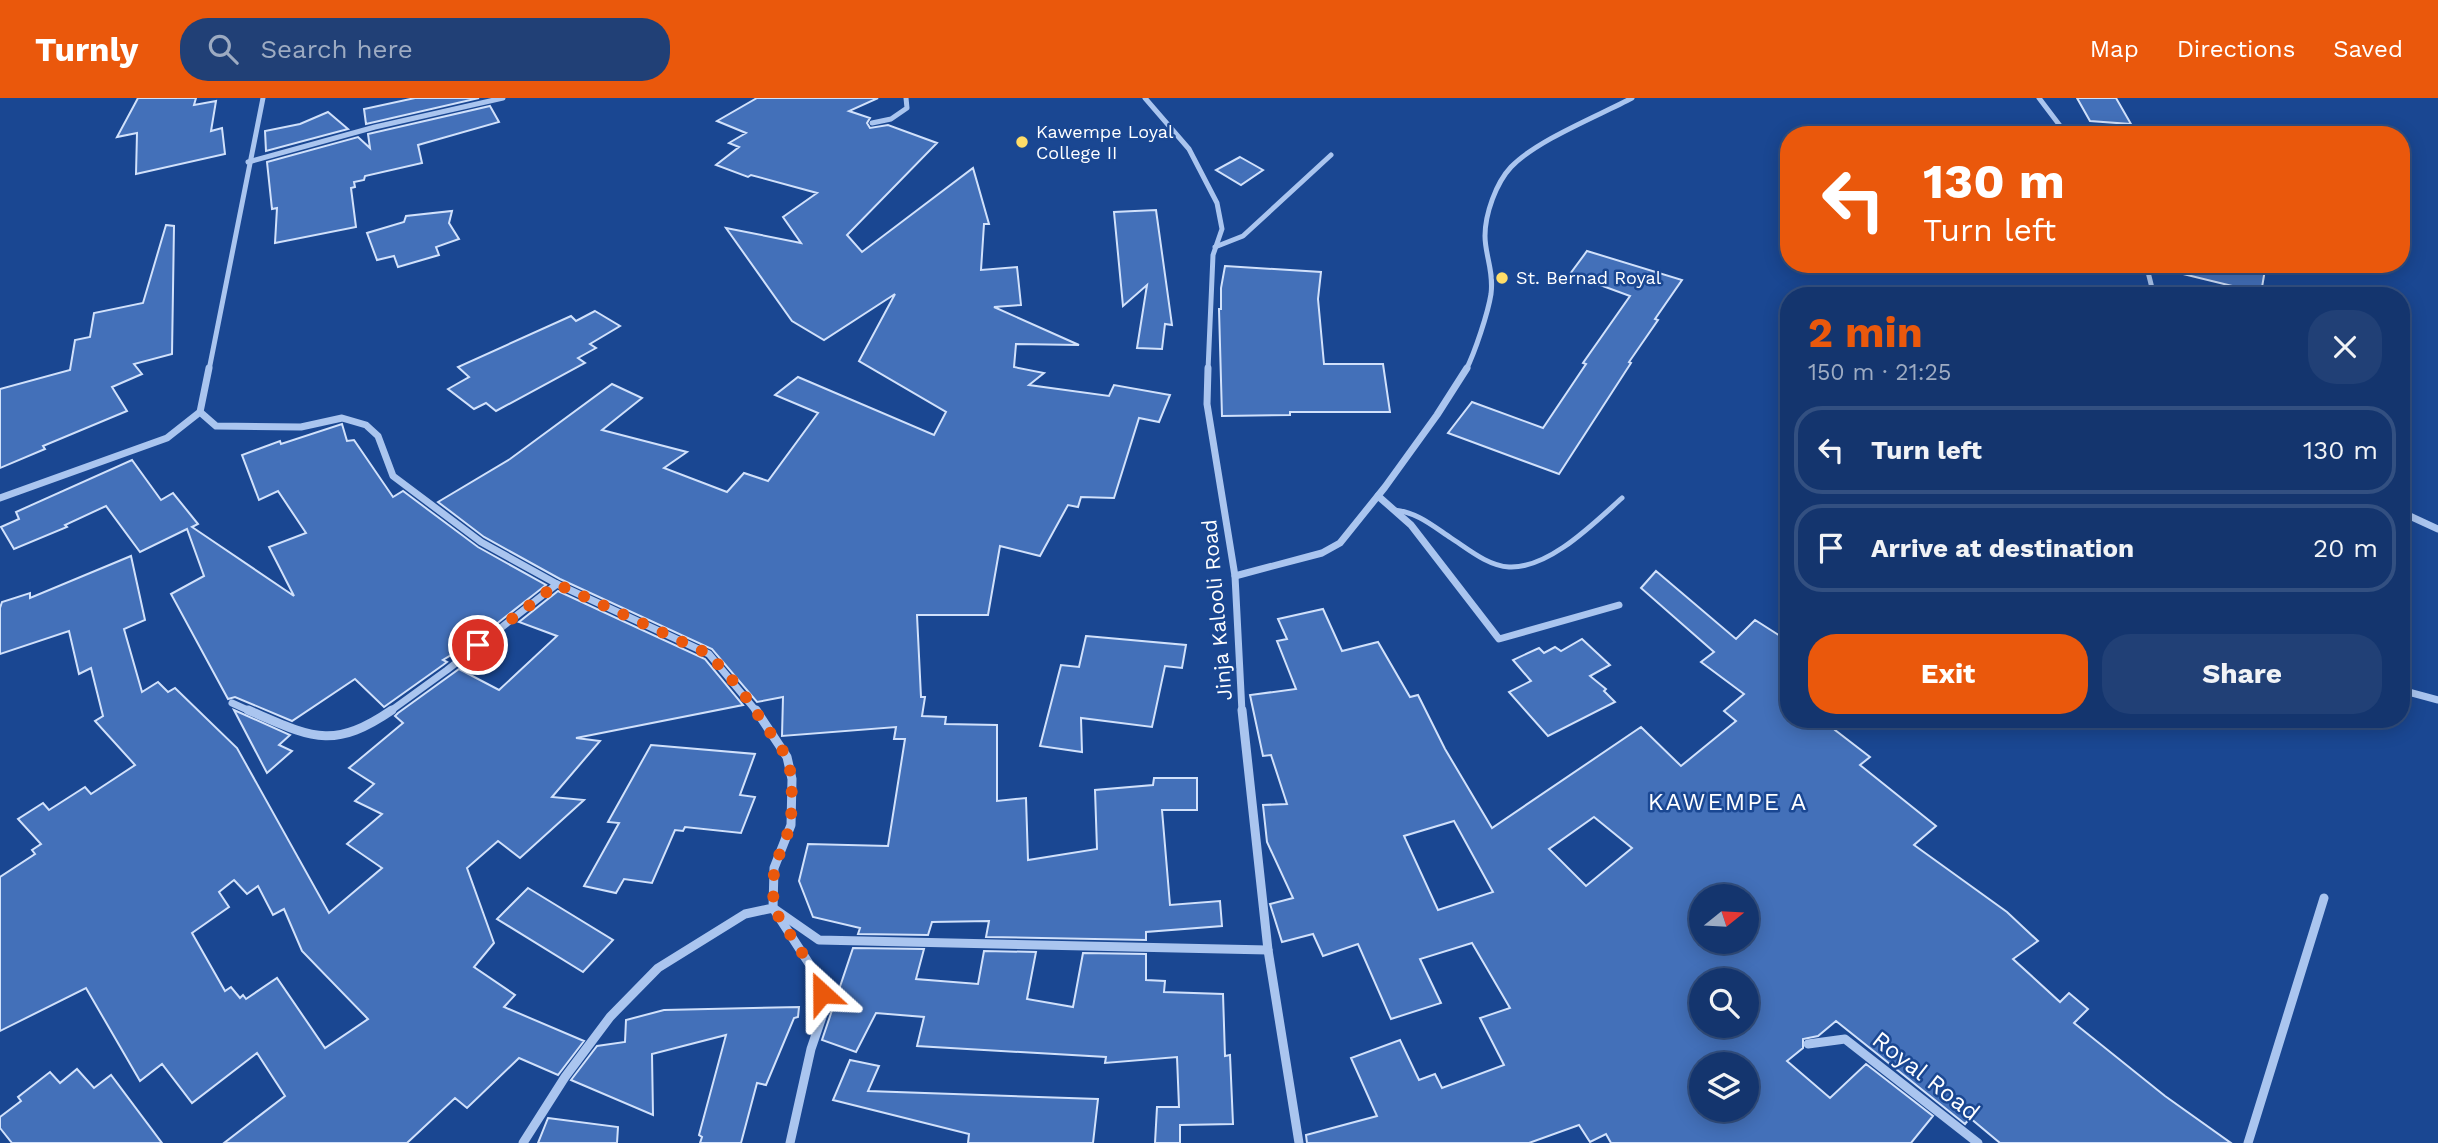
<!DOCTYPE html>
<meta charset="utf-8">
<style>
body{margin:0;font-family:"Work Sans",sans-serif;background:#214076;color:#f1f3f6;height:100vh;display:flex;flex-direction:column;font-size:26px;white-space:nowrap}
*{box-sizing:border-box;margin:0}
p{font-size:23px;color:#9dabc2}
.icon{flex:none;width:38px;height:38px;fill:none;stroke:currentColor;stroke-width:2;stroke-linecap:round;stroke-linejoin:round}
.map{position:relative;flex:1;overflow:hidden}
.side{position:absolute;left:1780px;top:189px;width:630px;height:441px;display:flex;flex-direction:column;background:#14356e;border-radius:28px;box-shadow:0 4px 18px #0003,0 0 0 2px #335081}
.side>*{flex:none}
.top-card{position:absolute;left:1780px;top:28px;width:630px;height:147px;border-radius:28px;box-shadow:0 4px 18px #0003,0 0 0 2px #335081;background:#ea580c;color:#fff;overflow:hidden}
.needle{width:46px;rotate:72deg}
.fabs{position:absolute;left:1689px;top:786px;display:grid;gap:14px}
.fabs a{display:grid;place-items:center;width:70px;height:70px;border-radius:50%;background:#14356e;box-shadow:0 4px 18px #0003,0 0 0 2px #335081;font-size:35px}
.pin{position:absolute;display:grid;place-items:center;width:60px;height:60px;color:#fff;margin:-30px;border:4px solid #fff;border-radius:50%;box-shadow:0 2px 7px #0007}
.me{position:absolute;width:77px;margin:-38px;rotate:336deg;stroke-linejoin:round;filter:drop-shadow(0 0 5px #0008)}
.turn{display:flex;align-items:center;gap:24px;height:147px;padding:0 28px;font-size:32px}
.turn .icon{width:91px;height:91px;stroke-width:2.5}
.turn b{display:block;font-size:49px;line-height:60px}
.round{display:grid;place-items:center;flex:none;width:74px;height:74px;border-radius:28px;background:#214076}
.headline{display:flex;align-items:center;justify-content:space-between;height:119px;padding:0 28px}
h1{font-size:42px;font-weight:700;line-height:52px;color:#ea580c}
.primary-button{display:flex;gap:14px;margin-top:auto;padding:14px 28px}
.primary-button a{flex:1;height:80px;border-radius:28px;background:#ea580c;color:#fff;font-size:28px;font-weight:700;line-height:80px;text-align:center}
.primary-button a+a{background:#214076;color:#f1f3f6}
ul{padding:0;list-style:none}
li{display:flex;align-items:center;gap:21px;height:88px;margin:0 14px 10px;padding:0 14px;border:4px solid #335081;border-radius:28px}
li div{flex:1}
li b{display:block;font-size:26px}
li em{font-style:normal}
header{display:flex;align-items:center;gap:42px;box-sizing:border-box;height:98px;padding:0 35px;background:#ea580c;color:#fff}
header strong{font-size:33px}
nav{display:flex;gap:38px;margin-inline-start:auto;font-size:24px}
.search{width:490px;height:63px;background:#214076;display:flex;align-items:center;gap:18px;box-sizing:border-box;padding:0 24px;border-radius:28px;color:#9dabc2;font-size:26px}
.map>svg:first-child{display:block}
.building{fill:#4370b9;stroke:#d1e1fb;stroke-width:2;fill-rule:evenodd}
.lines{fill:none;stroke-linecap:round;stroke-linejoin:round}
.service{stroke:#aac5ef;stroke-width:5}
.minor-far2{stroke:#aac5ef;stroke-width:5}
.minor-far1{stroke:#aac5ef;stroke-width:7}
.minor{stroke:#aac5ef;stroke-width:9}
.route{stroke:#ea580c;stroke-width:12;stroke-dasharray:0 21.6}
.poi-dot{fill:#ffdd68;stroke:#1a4792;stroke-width:2.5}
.labels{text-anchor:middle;stroke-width:5;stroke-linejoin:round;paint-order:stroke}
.far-poi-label{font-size:18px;fill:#fff;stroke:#1a4792;text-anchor:start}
.street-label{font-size:21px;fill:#fff;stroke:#1a4792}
.quarter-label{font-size:24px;letter-spacing:2px;fill:#fff;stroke:#1a4792}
.near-street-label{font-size:24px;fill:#fff;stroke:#1a4792}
</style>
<header>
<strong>Turnly</strong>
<div class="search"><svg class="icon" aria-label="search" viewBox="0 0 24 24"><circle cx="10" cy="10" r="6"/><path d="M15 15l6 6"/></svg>Search here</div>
<nav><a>Map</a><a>Directions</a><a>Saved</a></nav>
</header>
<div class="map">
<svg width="2438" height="1045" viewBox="0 0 2438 1045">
<rect width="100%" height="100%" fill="#1a4792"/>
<!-- building -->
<g class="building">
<polygon points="138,0 196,0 194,7 216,3 211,33 222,30 225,56 136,76 137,35 117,39"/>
<polygon points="415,0 479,0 366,26 364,11"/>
<polygon points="757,0 878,0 849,13 870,20 867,25 870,30 888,27 937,45 847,137 862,154 973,70 989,126 984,126 981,172 1017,169 1021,207 994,209 1079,247 1016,246 1014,269 1044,275 1029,287 1109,298 1114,287 1170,297 1159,324 1139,320 1114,400 1081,399 1078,409 1068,407 1040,458 1000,448 988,517 917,517 921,599 925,599 922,618 946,619 945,626 997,627 997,703 1026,700 1028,762 1097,751 1095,692 1153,687 1154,680 1197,680 1197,712 1162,712 1170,807 1220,803 1222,828 1146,834 1146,842 986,839 989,823 932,824 928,837 858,836 860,830 813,819 799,783 808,746 888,748 905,641 894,641 896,629 782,638 783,599 757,604 712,551 560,481 484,439 438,404 510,361 612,286 642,300 602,332 687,354 664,370 727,394 744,375 768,383 818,315 775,297 798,279 934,337 946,314 859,263 895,196 824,242 792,223 726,130 801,145 783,119 817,95 751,77 748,79 716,67 739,49 729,45 746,35 717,23"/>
<polygon points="2077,0 2116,0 2131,26 2090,23"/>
<polygon points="490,8 499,24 418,47 422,65 365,78 364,82 354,84 355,89 351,90 356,129 275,145 277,110 272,111 267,64 358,39 370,50 368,36"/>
<polygon points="328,14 348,31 266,53 265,33 300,26"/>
<polygon points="1240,59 1263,72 1241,87 1216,72"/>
<polygon points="1156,112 1172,227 1165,226 1162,251 1137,250 1147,187 1123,208 1114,114"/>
<polygon points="452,113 449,125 459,141 436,149 439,157 398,169 394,158 377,162 367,135 404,124 406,118"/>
<polygon points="166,127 174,128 172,256 134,266 142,276 112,289 127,313 43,348 45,351 0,370 0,291 70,272 75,242 90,239 94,215 143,205"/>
<polygon points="1587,153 1682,182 1655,221 1658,222 1629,264 1631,265 1559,376 1448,335 1472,304 1543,330 1586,266 1583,265 1630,198 1570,176"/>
<polygon points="2184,166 2266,166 2261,195 2183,176"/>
<polygon points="1225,168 1321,174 1318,201 1324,266 1383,266 1390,314 1290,314 1290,317 1222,318 1219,211 1221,211 1221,190"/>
<polygon points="595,213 620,228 590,246 596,250 578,260 585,265 496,313 486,305 474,311 448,291 469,279 458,269 571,218 576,223"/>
<polygon points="342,326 347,343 354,342 393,399 403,393 478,449 546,487 476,542 443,562 447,564 443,567 384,609 355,581 292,623 235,599 228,601 171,496 204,478 187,431 140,454 106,408 65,427 67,429 14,451 1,429 19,421 16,414 132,362 161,402 173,395 198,426 192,429 294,498 269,449 306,435 278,393 259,402 242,357 280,343 281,346"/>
<path d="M 131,458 L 145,522 L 124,531 L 142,594 L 158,584 L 168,594 L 175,590 L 237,650 L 329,815 L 382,770 L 347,746 L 382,716 L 355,703 L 374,686 L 349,670 L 403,625 L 395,618 L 398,615 L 459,571 L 499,592 L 557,538 L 519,524 L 558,493 L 705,561 L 743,607 L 576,640 L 600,643 L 552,699 L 584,702 L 520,760 L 498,743 L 467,770 L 494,845 L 474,869 L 515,897 L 504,909 L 584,943 L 558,977 L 519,960 L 467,1010 L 455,1000 L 407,1045 L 224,1045 L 285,998 L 257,955 L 192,1005 L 162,966 L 140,983 L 86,890 L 0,933 L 0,779 L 35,756 L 32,752 L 41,746 L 18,721 L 43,705 L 49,712 L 85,689 L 91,696 L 135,667 L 95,623 L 103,618 L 91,570 L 79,576 L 69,533 L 0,556 L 0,510 L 2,504 L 30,495 L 30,500 ZM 234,782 L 247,796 L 258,788 L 273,817 L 284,811 L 302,853 L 368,921 L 325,950 L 277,880 L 246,901 L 243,897 L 240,900 L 231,889 L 225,893 L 192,835 L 229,809 L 219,794 Z"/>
<path d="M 1656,473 L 1736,541 L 1755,522 L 1788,543 L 1788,621 L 1842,621 L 1835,632 L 1870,659 L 1860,667 L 1936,728 L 1914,747 L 2007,814 L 2038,843 L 2013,861 L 2060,904 L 2069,895 L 2088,911 L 2074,925 L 2165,998 L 2231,1045 L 2000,1045 L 1970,1020 L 1965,1026 L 1836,923 L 1818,938 L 1803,941 L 1803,950 L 1787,963 L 1830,1000 L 1866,966 L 1933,1018 L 1911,1045 L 1611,1045 L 1606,1036 L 1590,1044 L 1579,1027 L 1529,1045 L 1307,1045 L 1306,1037 L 1377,1018 L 1351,960 L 1400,942 L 1419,982 L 1435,976 L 1442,990 L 1504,967 L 1480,920 L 1510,910 L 1472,845 L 1420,861 L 1441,905 L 1391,921 L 1358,846 L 1323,858 L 1313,836 L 1282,844 L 1270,806 L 1293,800 L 1267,744 L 1263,707 L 1287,706 L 1271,657 L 1263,658 L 1250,597 L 1296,591 L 1277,543 L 1287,541 L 1278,521 L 1323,511 L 1342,553 L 1378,544 L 1410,599 L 1418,597 L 1445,651 L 1492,730 L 1641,629 L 1681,668 L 1736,623 L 1724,613 L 1744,596 L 1701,564 L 1714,554 L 1641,490 ZM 1594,719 L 1632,750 L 1586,788 L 1549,751 ZM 1454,723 L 1493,794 L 1438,812 L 1404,738 ZM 1701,798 L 1746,798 L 1746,844 L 1701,844 ZM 1701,882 L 1746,882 L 1746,928 L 1701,928 ZM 1701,966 L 1746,966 L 1746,1012 L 1701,1012 Z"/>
<polygon points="1086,538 1186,547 1182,570 1165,568 1152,629 1081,620 1082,654 1040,648 1061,567 1079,569"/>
<polygon points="1582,541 1610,567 1590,578 1606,591 1604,593 1615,604 1548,638 1509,594 1531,583 1513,562 1539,550 1544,555 1555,549 1561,553"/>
<polygon points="234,612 290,637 279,647 292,653 267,675"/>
<polygon points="651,647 755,656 740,697 755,699 741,735 685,729 683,733 675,732 652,785 624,781 616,795 584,788 619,725 608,724"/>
<polygon points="528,790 613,842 583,874 497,821"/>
<polygon points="853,850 924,851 916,881 978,886 984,853 1036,854 1027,901 1073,909 1083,855 1146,856 1146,882 1165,883 1164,894 1223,896 1225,958 1230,957 1233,1026 1180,1027 1180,1045 1155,1045 1157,1009 1179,1009 1177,959 1105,965 1106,959 917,948 924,919 876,915 856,954 822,942"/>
<polygon points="799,909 798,919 794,920 766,987 757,985 741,1045 700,1045 702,1039 699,1037 726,937 652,956 653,1017 571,982 597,948 625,944 626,922 664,912"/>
<polygon points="850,962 879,968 868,993 1098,1001 1093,1045 968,1045 969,1036 833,1002"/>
<polygon points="77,971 94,990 111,977 162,1045 12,1045 0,1030 0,1019 21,1003 18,999 50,974 60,985"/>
<polygon points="548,1020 618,1029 617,1045 538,1045"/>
</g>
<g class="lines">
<!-- service -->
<path class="service" d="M 1394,412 C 1417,414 1433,428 1451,440 C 1468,451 1488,468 1509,469 C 1549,471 1594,425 1622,400"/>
<!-- minor-far2 -->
<g class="minor-far2">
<polyline points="1145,0 1189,51 1217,105 1222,131 1213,157 1208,272"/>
<polyline points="2039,0 2067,37"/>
<polyline points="872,25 891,21 907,10 906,0"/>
<polyline points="248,64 375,29 503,0"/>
<polyline points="1215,149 1243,138 1331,57"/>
<polyline points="2146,166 2154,198"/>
<polyline points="209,272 263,0"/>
<path d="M 1466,272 C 1475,254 1488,215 1491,196 C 1494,173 1485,157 1485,138 C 1485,116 1496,85 1511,69 C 1537,42 1598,18 1632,0"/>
</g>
<!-- minor-far1 -->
<g class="minor-far1">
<polyline points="1208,270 1207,306 1235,478 1242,614"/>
<polyline points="200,314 216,328 301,329 342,320 366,327 378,338 393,378 481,444 557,486 447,572 389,614"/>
<polyline points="1378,398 1411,427 1499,541 1619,507"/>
<polyline points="0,400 167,340 200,314 209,270"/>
<polyline points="2401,414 2438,431"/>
<polyline points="1235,478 1322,455 1340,445 1385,389 1437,317 1467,270"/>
<polyline points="557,486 709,556 757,614"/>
<polyline points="2401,592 2438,602"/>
<polyline points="232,605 252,614"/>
</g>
<!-- minor -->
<g class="minor">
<path d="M 248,612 C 311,639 332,653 392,612"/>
<polyline points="1242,612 1268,852 1299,1045"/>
<polyline points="773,810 819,842 1268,852"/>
<polyline points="775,813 819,881 825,910 811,951 790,1045"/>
<polyline points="1808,946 1845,941 1978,1045"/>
<polyline points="523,1045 565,979 610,919 658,870 745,816 773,810 774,770 791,727 792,681 787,659 756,612"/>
<polyline points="2248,1045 2324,800"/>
</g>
</g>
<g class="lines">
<!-- route -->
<polyline class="route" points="478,547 557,486 709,556 741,592 787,659 792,681 791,727 774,770 773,810 819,881 822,895"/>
</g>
<!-- markers -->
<g class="poi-dot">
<circle cx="1022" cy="44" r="7"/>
<circle cx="1502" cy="180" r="7"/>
</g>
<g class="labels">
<!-- far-poi labels -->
<g class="far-poi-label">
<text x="1036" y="40">Kawempe Loyal<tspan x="1036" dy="21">College II</tspan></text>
<text x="1516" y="186">St. Bernad Royal</text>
</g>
<!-- street labels -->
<g class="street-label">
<text transform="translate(1217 512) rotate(-95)" y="7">Jinja Kalooli Road</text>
</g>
<!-- quarter labels -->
<g class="quarter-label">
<text x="1728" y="712">KAWEMPE A</text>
</g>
<!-- near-street labels -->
<g class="near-street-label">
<text transform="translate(1926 978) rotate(38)" y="8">Royal Road</text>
</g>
</g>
</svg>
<div class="fabs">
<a><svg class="needle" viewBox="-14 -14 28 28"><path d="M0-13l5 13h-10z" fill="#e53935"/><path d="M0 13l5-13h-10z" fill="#9dabc2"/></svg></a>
<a><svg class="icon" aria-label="search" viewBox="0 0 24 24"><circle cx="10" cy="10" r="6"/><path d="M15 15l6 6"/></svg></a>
<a><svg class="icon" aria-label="layers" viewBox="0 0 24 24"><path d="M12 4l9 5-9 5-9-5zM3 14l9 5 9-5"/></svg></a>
</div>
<div class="pin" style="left:478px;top:547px;background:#d93025"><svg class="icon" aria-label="arrive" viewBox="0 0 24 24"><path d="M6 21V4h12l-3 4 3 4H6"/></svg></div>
<svg class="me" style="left:822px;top:895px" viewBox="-20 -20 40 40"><path d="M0-17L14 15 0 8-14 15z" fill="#ea580c" stroke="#fff" stroke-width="4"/></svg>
<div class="top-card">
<div class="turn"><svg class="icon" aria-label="left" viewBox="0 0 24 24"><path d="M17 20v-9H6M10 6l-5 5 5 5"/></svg><div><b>130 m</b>Turn left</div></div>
</div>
<section class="side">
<div class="headline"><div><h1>2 min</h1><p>150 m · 21:25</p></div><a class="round"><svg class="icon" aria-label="close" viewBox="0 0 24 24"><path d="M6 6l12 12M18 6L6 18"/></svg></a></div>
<ul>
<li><svg class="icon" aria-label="left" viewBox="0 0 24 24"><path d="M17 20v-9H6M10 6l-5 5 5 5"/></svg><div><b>Turn left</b></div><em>130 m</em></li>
<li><svg class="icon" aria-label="arrive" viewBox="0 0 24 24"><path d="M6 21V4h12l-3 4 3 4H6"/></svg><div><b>Arrive at destination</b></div><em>20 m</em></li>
</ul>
<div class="primary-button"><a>Exit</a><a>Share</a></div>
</section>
</div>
